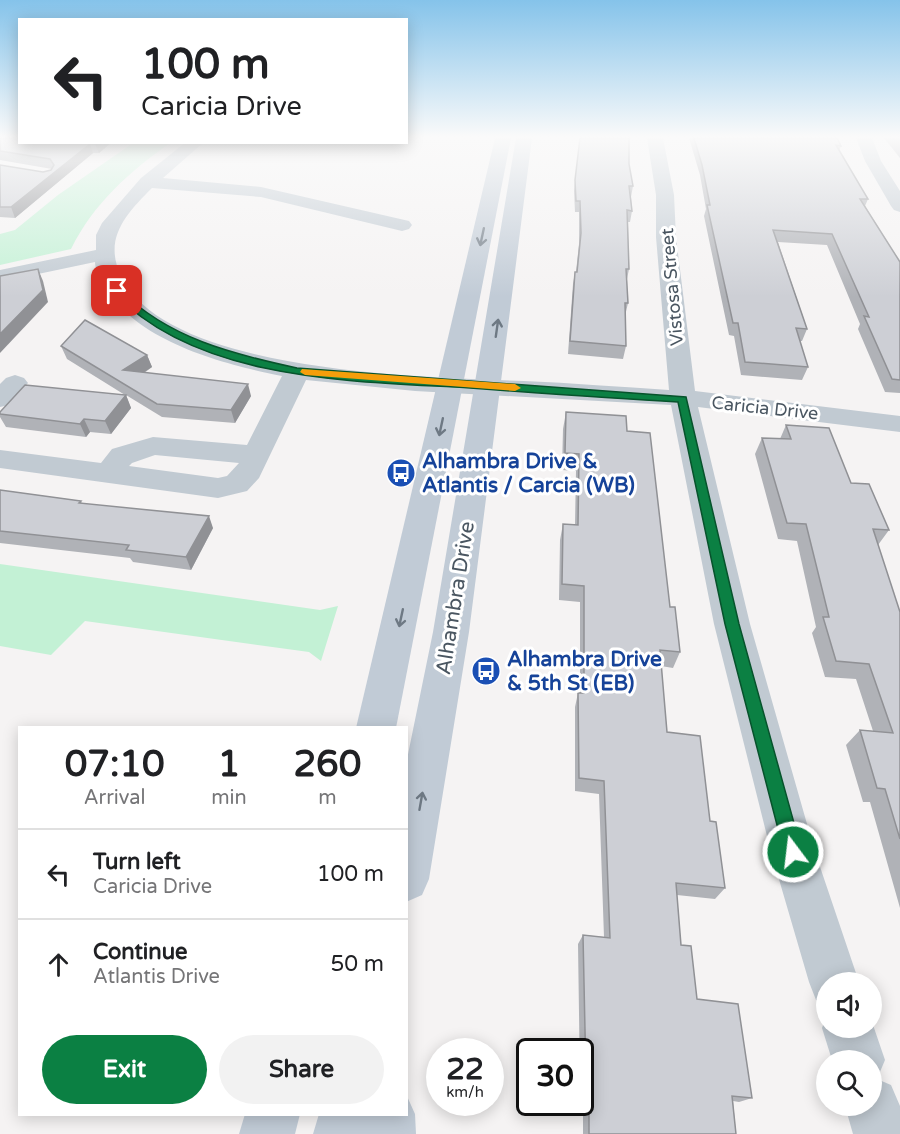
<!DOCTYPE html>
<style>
body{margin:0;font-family:"Varela Round",sans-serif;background:#f2f2f2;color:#202124;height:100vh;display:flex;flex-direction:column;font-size:22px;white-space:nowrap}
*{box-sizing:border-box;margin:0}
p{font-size:20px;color:#757577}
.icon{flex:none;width:33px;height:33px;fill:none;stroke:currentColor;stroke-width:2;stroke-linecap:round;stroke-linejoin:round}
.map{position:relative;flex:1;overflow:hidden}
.side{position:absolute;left:18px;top:726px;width:390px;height:390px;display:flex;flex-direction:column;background:#fff;border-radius:0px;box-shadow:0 3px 15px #0003}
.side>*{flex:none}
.top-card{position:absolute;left:18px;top:18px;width:390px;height:126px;border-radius:0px;box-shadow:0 3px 15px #0003;background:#fff;color:#202124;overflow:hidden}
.fabs{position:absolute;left:816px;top:972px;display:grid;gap:12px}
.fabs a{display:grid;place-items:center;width:66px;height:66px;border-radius:50%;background:#fff;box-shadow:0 3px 15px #0003;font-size:30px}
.speed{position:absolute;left:426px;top:1038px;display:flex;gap:12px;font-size:30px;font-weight:700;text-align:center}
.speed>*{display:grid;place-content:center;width:78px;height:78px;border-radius:50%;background:#fff;box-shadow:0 3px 15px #0003;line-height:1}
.speed small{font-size:15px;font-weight:400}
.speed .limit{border:3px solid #111;border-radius:9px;background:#fff;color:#111}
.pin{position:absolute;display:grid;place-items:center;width:51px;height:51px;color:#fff;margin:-26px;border-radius:12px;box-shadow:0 3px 9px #0006}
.me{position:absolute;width:66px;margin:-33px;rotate:345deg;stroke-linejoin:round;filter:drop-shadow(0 0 4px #0008)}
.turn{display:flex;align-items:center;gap:21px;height:126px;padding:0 24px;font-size:27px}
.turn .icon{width:78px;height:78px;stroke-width:2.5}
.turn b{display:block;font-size:42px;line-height:51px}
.eta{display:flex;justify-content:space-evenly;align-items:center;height:102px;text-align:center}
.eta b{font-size:36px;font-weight:700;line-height:42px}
.button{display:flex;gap:12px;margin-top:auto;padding:12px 24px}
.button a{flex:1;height:69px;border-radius:36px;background:#0b8043;color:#fff;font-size:24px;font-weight:700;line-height:69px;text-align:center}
.button a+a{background:#f2f2f2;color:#202124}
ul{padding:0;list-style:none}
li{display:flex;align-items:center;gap:18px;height:90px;padding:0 24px;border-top:2px solid #e0e0e0}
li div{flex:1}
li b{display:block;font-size:22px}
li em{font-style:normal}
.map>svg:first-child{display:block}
.green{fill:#c3f1d5}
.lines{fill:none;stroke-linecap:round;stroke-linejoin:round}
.minor{fill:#c1cad2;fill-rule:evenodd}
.secondary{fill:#c1cbd6;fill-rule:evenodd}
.wall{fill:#b0b2b7}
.shaded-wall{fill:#909195}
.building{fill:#cdcfd5;stroke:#909195;stroke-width:1.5}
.oneway{stroke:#6e7984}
.route{fill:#0b8043;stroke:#07532c;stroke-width:1.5}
.slow{fill:#f59e0b}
.labels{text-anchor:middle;stroke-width:6;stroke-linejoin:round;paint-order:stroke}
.far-street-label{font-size:18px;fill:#4a5661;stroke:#fff}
.transit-label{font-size:21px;font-weight:bold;fill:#164399;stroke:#fff;text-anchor:start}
.street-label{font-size:21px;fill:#4a5661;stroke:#fff}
</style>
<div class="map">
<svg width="900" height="1134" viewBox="0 0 900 1134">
<rect width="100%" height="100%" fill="#f5f3f3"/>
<!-- green -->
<g class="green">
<path d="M 133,143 L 170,143 C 129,172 94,203 71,249 L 0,265 L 0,234 L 15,230 L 58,195 Z"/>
<polygon points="0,564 320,610 338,606 321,661 309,652 85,621 51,655 0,646"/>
</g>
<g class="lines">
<!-- minor -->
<g class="minor">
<path d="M 647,138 L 663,138 L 674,195 L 676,237 L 695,391 L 900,416 L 900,432 L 698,407 L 750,624 L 815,852 L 859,982 L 826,982 L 826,1004 L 816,1000 L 809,982 L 771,852 L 714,624 L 671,405 L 415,391 L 306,380 L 259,478 L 247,491 L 218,498 L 0,468 L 0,450 L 101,463 L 112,449 L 153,437 L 247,445 L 282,376 C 222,364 129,340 101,279 C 98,273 95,268 95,262 L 0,282 L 0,270 L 96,250 L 96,235 L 102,223 L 141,178 L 186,142 L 204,142 L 163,178 L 261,187 L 409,221 L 412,225 L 409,229 L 402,231 L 261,197 L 152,188 C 126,214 102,239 122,278 C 170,374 428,377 524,381 C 572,383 621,387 669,390 L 656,237 L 656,195 ZM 155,455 L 239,463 L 227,476 L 218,478 L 129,466 L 132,463 Z"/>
<polygon points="856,138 872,138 881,161 900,191 900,212 894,210 891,206 865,161"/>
<polygon points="15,375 24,378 28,383 9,405 0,407 0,384 6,378"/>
<polygon points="826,1017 826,1028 872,1028 872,1022 885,1060 877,1079 891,1085 900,1106 900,1134 853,1134 845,1106 872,1106 872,1060 832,1060 822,1028"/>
</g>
<!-- secondary -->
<g class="secondary">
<polygon points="495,138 511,138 396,728 356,728"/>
<polygon points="516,138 532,138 469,632 429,879 422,895 406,902 406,764 433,632"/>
<polygon points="406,1094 415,1114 416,1134 313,1134 319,1114 406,1114"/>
<polygon points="245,1114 300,1114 295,1134 239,1134"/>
</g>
</g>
<!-- wall -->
<g class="wall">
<polygon points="0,138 112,142 99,153 93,153 15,218 0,217 0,165 43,172 51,170 52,169 0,160"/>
<polygon points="580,138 629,164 633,186 631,197 632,211 630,222 628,222 629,269 627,279 628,303 625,316 626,346 623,359 568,354 573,284 575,272 576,272 579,244 579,212 575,212 574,191"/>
<polygon points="689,138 837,138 841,146 839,151 868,199 865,206 900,262 900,393 885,392 858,329 860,324 827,245 778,242 807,329 802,341 800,341 808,367 802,380 741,375 734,336 729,335 704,216 706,209 700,175"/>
<polygon points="884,138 900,138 900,158"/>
<polygon points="61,346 147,355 152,367 144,373 251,396 235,423 162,417 126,395 131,408 111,434 90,432 86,437 6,427 0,417 0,412 125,395 67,359"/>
<polygon points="566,412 627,431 670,607 680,652 673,668 661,666 667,732 710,821 725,888 715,899 677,895 681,945 697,999 752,1098 739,1102 733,1101 736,1134 583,1134 583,1083 580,1083 578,944 583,935 604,937 599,794 575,791 575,707 578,693 580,693 580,602 559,600 560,540 563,524 575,525 576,471 562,470 563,429"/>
<polygon points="786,425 851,483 889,530 878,545 900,612 900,908 870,802 863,802 846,745 860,730 873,731 856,679 825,677 812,633 816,627 797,541 778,539 755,454 762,438 780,439"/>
<polygon points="0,490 81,501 82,504 213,528 191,570 133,562 130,558 0,543"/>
</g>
<!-- shaded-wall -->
<g class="shaded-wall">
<polygon points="97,142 112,142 99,153 95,144"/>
<polygon points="90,144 93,153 15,218 11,207"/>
<polygon points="38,269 43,281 48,302 0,353 0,334"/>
<polygon points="147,355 152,367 128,383 123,370"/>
<polygon points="248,384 251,396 235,423 231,410"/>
<polygon points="126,395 131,408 111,434 105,421"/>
<polygon points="84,419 90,432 86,437 80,424"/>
<polygon points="209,516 213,528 191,570 186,557"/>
</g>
<!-- building -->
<g class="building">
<polygon points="0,138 20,138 20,142 97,142 95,144 90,144 11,207 0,207 0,165 43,172 51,170 54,165 50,159 0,151"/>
<polygon points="580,138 629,138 629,164 633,186 629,186 632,211 627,210 629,269 626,269 628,303 625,303 626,346 570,341 575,272 577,272 581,233 580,201 576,201 575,180"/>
<polygon points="694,138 837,138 841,146 836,145 868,199 860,199 900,262 900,380 892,379 864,316 869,317 832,234 773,230 807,329 796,328 808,367 745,362 738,323 733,323 707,205 710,205 702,165"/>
<polygon points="38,269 43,290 0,334 0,276"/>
<polygon points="85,320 147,355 123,370 248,384 231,410 157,404 61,346"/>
<polygon points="25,385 126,395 105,421 84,419 80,424 0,414 0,412"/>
<polygon points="566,412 626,416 627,431 650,433 670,607 675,607 680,652 660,650 667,732 700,736 710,821 716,822 725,888 676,883 681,945 691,946 697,999 738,1004 752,1098 732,1096 736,1134 589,1134 589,1079 586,1078 583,935 610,938 604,781 579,778 578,693 584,693 584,586 562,584 563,524 578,525 579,454 565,453"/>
<polygon points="786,425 829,428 851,483 869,484 889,530 873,529 900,612 900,839 885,789 877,788 860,730 893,733 869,664 836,661 823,617 829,617 806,524 787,523 762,438 791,439"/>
<polygon points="0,490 81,501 79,503 209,516 186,557 126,550 129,545 0,531"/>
</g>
<!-- one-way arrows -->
<defs><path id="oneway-shaft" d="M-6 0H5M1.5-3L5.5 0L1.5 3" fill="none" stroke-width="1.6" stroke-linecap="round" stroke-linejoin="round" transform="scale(1.5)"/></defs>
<g class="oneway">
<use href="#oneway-shaft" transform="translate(482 237) rotate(102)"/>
<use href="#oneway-shaft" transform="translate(497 328) rotate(-82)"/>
<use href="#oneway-shaft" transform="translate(441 427) rotate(102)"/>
<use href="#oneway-shaft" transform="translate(401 618) rotate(102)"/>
<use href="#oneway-shaft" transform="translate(421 801) rotate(-80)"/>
</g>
<!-- sky -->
<linearGradient id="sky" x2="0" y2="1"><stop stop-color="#85c3ea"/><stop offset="0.46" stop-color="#fafafa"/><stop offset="1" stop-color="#fafafa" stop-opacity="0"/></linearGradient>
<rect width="900" height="297" fill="url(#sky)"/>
<!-- route -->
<path class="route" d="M 114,290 L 120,290 C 168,338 232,354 297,368 L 686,397 L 739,624 L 802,852 L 800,859 L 793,861 L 787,859 L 784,852 L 725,624 L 678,402 C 608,398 539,393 470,388 C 355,381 199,382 114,293 Z"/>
<!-- slow -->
<polygon class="slow" points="302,369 515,384 521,388 515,391 305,375 300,372"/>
<!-- icons -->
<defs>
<g id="bus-disc" transform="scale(1.5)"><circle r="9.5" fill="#1a4fb4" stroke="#fff"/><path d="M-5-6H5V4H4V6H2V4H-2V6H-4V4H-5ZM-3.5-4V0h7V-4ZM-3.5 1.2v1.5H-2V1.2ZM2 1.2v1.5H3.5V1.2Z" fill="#fff"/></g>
</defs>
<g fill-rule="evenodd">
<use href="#bus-disc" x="401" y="473"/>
<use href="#bus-disc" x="486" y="671"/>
</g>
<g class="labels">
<!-- far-street labels -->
<g class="far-street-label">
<text transform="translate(672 287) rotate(-95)" y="6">Vistosa Street</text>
<text transform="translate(765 408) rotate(6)" y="6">Caricia Drive</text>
</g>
<!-- transit labels -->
<g class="transit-label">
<text x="422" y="468">Alhambra Drive &amp;<tspan x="422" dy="24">Atlantis / Carcia (WB)</tspan></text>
<text x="507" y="666">Alhambra Drive<tspan x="507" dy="24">&amp; 5th St (EB)</tspan></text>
</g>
<!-- street labels -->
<g class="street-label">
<text transform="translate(455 598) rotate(-81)" y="7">Alhambra Drive</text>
</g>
</g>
</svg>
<div class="fabs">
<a><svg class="icon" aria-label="sound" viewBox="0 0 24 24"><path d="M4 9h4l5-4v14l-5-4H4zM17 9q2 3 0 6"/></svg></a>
<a><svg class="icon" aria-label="search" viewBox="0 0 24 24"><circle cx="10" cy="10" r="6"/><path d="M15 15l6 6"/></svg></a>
</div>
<div class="speed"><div>22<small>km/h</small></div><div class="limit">30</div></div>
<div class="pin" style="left:117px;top:291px;background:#d93025"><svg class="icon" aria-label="arrive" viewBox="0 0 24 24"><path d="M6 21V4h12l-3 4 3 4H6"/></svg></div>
<svg class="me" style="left:793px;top:852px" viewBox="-20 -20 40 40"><circle r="17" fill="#0b8043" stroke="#fff" stroke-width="3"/><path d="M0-11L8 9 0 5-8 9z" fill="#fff"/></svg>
<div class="top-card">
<div class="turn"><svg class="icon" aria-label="left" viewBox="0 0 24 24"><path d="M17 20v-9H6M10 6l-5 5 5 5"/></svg><div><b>100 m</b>Caricia Drive</div></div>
</div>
<section class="side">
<div class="eta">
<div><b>07:10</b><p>Arrival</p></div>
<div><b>1</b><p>min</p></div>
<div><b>260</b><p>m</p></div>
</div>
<ul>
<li><svg class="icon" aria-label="left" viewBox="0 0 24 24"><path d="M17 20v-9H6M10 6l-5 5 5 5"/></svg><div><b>Turn left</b><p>Caricia Drive</p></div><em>100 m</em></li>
<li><svg class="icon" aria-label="ahead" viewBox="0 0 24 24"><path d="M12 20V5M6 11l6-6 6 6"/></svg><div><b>Continue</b><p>Atlantis Drive</p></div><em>50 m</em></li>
</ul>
<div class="button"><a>Exit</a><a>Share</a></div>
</section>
</div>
